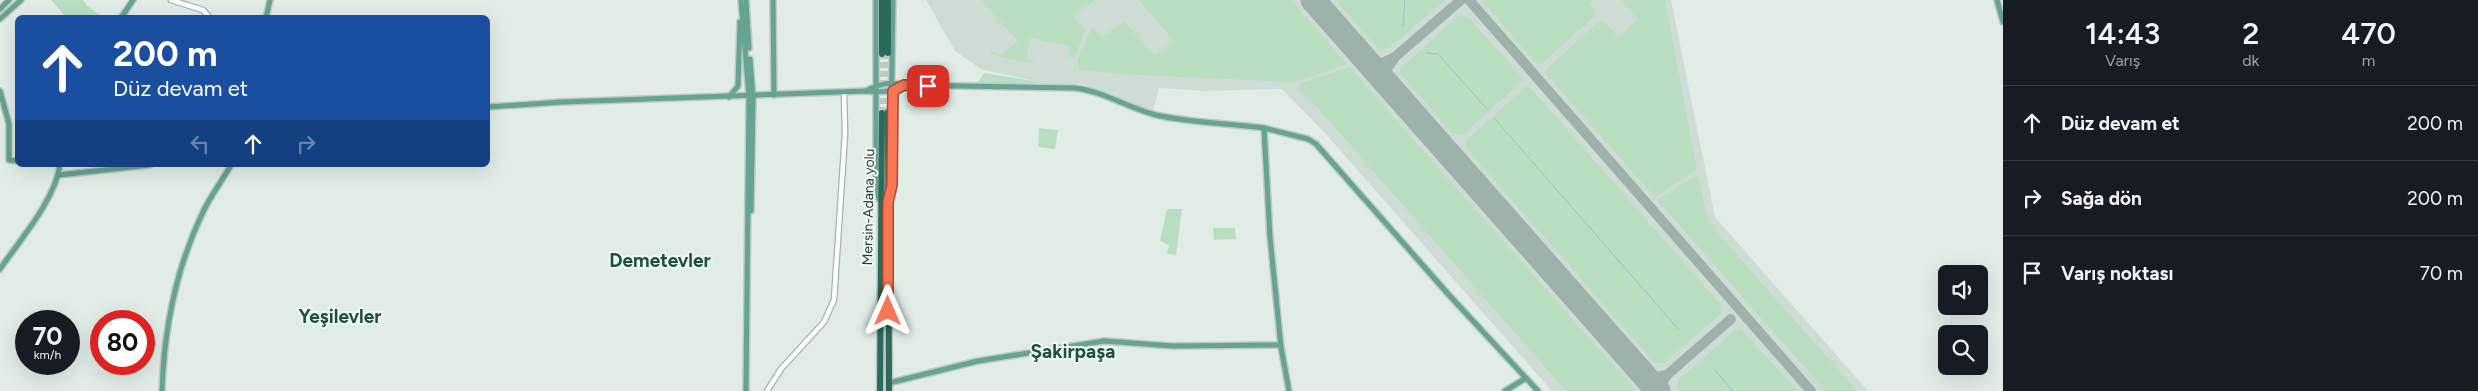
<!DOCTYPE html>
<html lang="tr">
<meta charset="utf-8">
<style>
body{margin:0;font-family:Figtree,sans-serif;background:#20242c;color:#f1f3f6;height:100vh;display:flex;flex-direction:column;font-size:19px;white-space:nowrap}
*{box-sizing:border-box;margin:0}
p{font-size:16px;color:#9ea1a6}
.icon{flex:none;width:28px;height:28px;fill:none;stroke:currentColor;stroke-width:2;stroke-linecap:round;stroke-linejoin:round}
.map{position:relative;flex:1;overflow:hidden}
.drawer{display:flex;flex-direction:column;background:#171b24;width:475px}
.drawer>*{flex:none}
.banner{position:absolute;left:15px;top:15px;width:475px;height:152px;border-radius:8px;box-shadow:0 5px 20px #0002;background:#1a4fa0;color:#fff;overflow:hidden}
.controls{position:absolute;left:1938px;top:265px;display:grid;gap:10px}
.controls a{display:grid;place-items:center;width:50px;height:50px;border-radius:8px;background:#171b24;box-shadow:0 5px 20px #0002;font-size:25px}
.speed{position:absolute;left:15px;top:310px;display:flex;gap:10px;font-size:25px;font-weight:700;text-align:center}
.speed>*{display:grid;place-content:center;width:65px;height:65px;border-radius:50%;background:#171b24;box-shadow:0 5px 20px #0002;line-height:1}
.speed small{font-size:12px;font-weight:400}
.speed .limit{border:8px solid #d22;background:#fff;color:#111}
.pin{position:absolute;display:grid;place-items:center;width:42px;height:42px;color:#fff;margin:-21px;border-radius:10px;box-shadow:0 2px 8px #0006}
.me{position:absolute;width:55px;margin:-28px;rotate:0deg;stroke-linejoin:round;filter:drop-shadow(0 0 4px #0008)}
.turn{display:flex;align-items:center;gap:18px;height:105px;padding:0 15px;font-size:22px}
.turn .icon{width:65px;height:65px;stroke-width:2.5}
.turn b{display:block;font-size:35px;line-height:42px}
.lanes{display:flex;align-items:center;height:48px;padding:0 15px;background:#0003;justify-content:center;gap:25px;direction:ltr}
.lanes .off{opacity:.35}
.eta{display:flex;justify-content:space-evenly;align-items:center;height:85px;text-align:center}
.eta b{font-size:30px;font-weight:600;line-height:35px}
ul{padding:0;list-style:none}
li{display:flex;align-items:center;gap:15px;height:75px;padding:0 15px;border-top:1px solid #363941}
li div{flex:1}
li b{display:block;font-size:19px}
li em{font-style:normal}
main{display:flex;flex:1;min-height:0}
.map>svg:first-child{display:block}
.built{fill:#cfdcd6}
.green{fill:#b9dec2}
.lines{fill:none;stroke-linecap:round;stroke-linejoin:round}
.stream{stroke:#87cad4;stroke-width:1}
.taxiway{stroke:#9eb2ac;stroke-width:10}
.runway{stroke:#9eb2ac;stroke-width:25}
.highway-tunnel{stroke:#bbc9c3;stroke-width:6;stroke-dasharray:6 3;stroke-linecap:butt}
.minor-casing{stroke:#a4b4ae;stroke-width:7}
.major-casing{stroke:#c1c9c6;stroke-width:8}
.highway-casing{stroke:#c1c9c6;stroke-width:9}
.minor{stroke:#fff;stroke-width:4.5}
.major{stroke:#64a491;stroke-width:5}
.highway{stroke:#2b6b5c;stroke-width:6}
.route-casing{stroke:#a14d37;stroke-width:12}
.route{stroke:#f77754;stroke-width:9}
.labels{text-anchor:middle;stroke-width:4;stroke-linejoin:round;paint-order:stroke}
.street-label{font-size:14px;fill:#213e35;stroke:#f2f9f5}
.district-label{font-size:19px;font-weight:bold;fill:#1c5142;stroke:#f2f9f5}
</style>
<main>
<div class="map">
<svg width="2003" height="391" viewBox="0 0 2003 391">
<rect width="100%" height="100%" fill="#e1ece7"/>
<!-- built -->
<polygon class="built" points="926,0 1671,0 1715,217 1868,391 1552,391 1323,131 1282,89 1205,91 1159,88 1153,111 1082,84 1048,84 981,69 955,51"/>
<!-- green -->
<g class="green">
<polygon points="51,0 83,0 87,6 103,17 66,17"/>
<polygon points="981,0 1094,0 1074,17 1085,30 1075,57 1068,57 1070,46 1030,38 1026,60 1034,61 1033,63 1004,58 991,54 990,51 1002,55 1018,41"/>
<polygon points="1139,0 1291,0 1347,64 1292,83 1270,81 1116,74 1079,70 1078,59 1092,27 1102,37 1124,21 1154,56 1173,40"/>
<polygon points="1335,0 1445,0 1388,49 1381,51"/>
<polygon points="1481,0 1593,0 1590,3 1596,11 1595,16 1539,66"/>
<polygon points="1621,0 1665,0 1697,170 1655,197 1544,72 1599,21 1604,21 1618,37 1638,19"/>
<polygon points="1462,15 1469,18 1524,80 1462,135 1452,133 1401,74 1400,69 1457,17"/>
<polygon points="1350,67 1364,84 1636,391 1566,391 1309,98 1300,91 1299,87 1302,83"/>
<polygon points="984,73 1045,83 977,84"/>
<polygon points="1528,85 1721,305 1721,314 1664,363 1655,363 1467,149 1466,140"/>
<polygon points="1039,128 1058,130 1055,149 1038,147"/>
<polygon points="1696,176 1698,177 1707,215 1715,230 1857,391 1826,391 1657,200"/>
<polygon points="1167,209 1182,209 1176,255 1167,254 1169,245 1160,241"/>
<polygon points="1213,228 1235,228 1236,239 1214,240"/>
<polygon points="1741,329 1798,391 1679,391 1677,385 1678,380 1735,330"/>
</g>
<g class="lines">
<!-- stream -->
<g class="stream">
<polyline points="1403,26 1405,0"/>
<polyline points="1426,53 1438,54 1487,109"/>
<polyline points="1495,119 1679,330"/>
<polyline points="1714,369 1733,391"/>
</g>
<!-- taxiway -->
<g class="taxiway">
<polyline points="1469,0 1811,391"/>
<polyline points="1395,57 1461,0"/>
<polyline points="1367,61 1376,66 1395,57 1385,72 1386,83"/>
<polyline points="1641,372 1651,378 1667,375 1662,383 1661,391"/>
<polyline points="1667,375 1731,319"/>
</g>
<!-- runway -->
<polyline class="runway" points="1313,0 1658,391"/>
<!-- highway-tunnel -->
<g class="highway-tunnel">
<polyline points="888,53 888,112"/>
<polyline points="882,113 882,54"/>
</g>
<!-- minor casing -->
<g class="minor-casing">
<g id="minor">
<polyline points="171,0 203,10 210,18"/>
<polyline points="767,391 781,369 824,322 834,300 845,134 844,93"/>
</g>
</g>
<!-- major casing -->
<g class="major-casing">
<g id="major">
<polyline points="741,0 749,97 746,391"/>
<polyline points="746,0 749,48"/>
<polyline points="773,0 774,95"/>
<polyline points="876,0 876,184 879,199"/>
<polyline points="1997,0 2003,22"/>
<polyline points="0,9 9,0"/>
<polyline points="121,18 133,0"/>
<polyline points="266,18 270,0"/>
<polyline points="0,19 21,0"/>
<polyline points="750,59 753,97 751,211"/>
<polyline points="0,91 9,124 9,160 18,161"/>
<path d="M 866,91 C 879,84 890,81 904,85 L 1075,88 C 1103,91 1128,108 1156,115 C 1191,123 1228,123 1264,128 L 1270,237 L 1281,347 L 1289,391"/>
<polyline points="729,97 738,86 740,22"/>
<path d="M 488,107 L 562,102 L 866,91 C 880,93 891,92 904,86"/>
<polyline points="1264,128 1308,139 1316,144 1449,295 1538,391"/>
<polyline points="59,175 150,165"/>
<polyline points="890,192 893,0"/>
<path d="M 0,269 C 20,240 55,200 60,165"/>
<polyline points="889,383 978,361 1104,341 1173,346 1280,345"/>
<path d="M 162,391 C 164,329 176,268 203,212 C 211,195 222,181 231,165"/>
<polyline points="1505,391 1526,378"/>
</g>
</g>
<!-- highway casing -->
<g class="highway-casing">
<g id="highway">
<polyline points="882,0 882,54"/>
<polyline points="888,53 888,0"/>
<polyline points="888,112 889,391"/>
<polyline points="880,391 882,113"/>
</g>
</g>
<!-- minor -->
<use href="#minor" class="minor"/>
<!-- major -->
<use href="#major" class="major"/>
<!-- highway -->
<use href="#highway" class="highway"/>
</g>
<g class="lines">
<!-- route casing -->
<g class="route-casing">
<polyline id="route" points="888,311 888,202 892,185 893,91 904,85 928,86"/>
</g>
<!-- route -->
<use href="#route" class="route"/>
</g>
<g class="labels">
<!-- street labels -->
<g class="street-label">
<text transform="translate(868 207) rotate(-89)" y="5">Mersin-Adana yolu</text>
</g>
<!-- district labels -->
<g class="district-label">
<text x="660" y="267">Demetevler</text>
<text x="340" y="323">Yeşilevler</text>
<text x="1073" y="358">Şakirpaşa</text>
</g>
</g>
</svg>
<div class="controls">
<a><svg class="icon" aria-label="sound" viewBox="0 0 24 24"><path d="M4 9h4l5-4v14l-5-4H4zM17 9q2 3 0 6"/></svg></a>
<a><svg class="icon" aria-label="search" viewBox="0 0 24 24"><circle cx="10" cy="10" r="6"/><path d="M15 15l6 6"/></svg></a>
</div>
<div class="speed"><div>70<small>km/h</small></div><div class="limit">80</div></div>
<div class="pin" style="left:928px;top:86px;background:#d93025"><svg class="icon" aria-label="arrive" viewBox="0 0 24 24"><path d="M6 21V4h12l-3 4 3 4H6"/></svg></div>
<svg class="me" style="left:888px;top:311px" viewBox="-20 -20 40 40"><path d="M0-17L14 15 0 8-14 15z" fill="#f77754" stroke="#fff" stroke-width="4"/></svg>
<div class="banner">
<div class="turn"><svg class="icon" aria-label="ahead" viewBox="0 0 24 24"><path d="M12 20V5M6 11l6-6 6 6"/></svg><div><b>200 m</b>Düz devam et</div></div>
<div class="lanes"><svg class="icon off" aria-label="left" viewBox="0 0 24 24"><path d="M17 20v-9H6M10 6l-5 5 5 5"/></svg><svg class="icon" aria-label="ahead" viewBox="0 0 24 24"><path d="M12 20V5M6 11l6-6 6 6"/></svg><svg class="icon off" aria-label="right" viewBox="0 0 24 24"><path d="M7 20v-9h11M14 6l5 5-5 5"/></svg></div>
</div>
</div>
<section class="drawer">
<div class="eta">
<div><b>14:43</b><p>Varış</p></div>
<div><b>2</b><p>dk</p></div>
<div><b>470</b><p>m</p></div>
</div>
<ul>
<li><svg class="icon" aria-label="ahead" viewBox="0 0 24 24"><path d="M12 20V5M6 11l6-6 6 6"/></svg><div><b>Düz devam et</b></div><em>200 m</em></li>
<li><svg class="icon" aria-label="right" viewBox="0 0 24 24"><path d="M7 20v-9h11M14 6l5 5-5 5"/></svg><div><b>Sağa dön</b></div><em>200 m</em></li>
<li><svg class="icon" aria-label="arrive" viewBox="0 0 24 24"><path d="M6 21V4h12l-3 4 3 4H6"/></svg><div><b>Varış noktası</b></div><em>70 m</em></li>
</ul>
</section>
</main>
